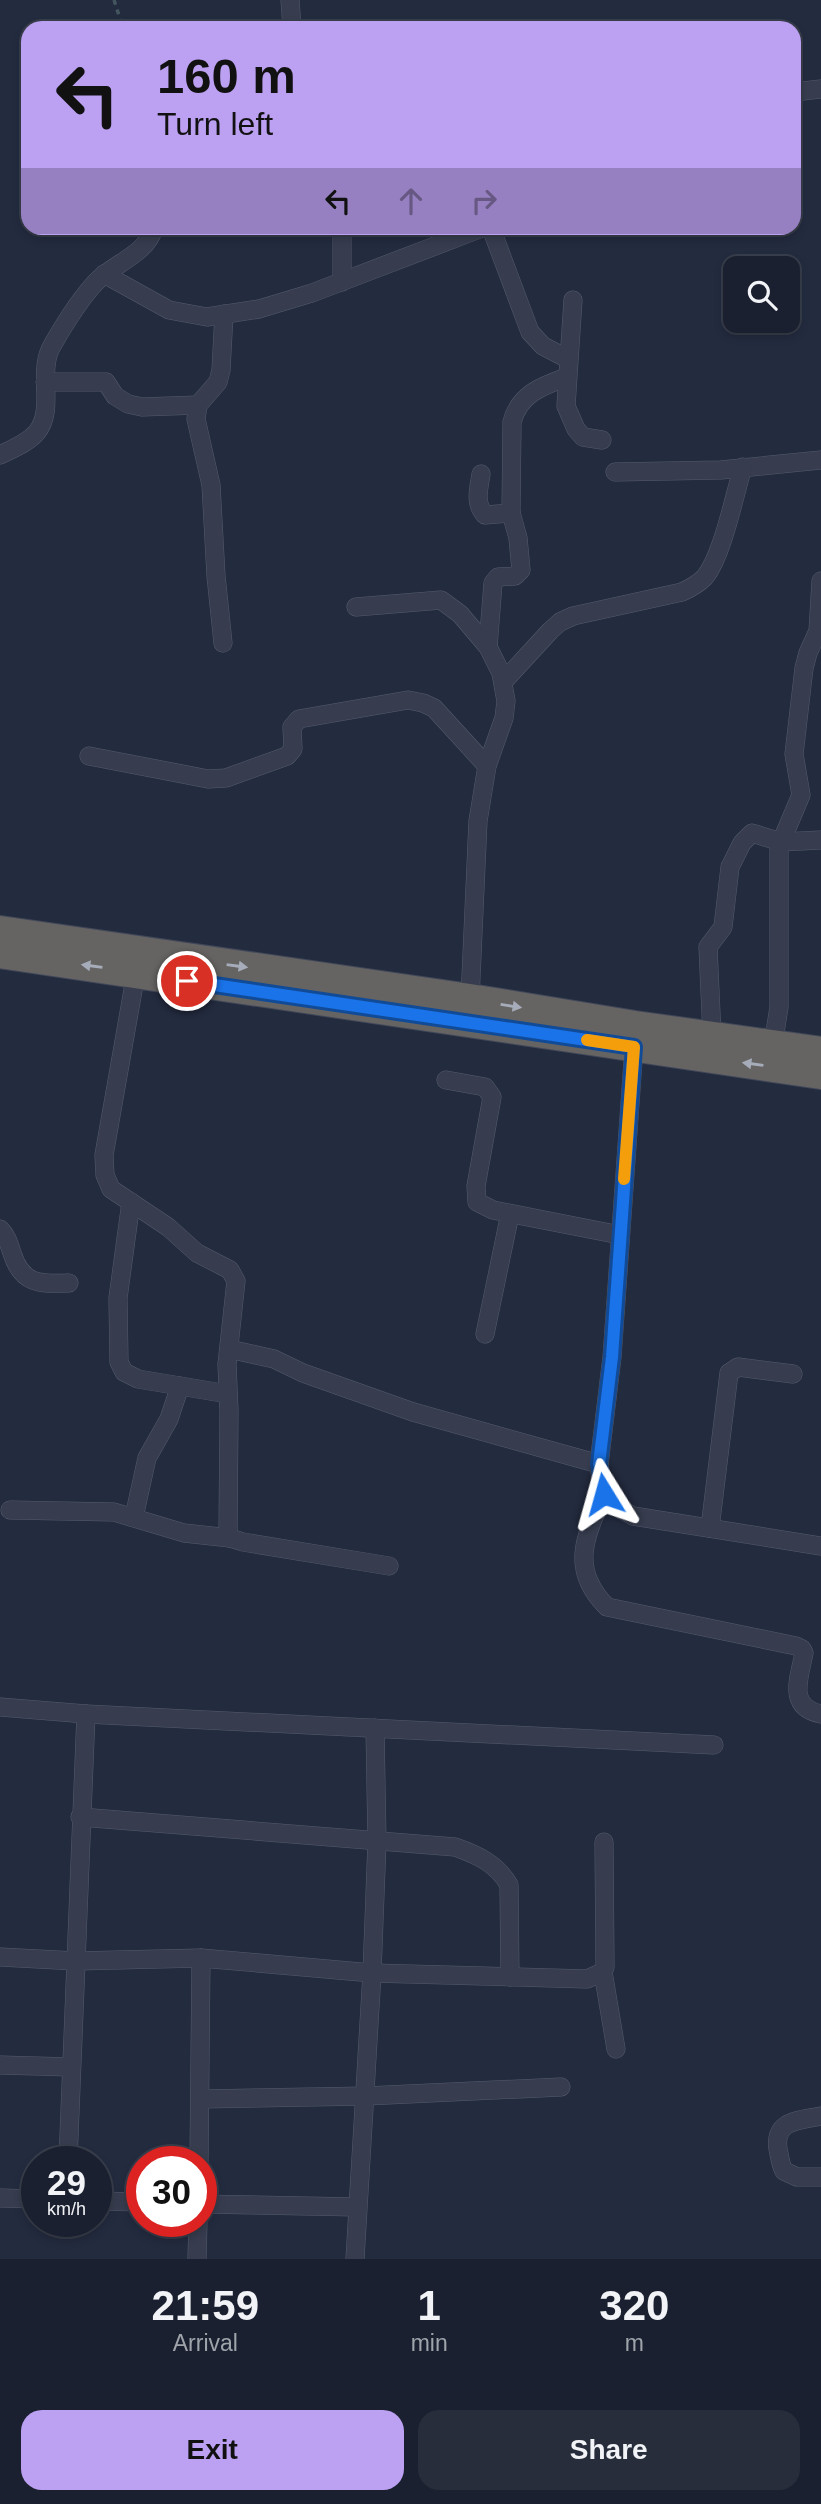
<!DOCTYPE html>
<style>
body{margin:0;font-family:Helvetica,sans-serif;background:#272d3b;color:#f1f3f6;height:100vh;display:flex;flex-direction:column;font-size:26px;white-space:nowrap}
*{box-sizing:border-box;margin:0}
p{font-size:23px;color:#9fa3aa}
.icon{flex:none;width:38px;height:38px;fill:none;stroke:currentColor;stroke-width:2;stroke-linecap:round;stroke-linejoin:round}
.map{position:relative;height:2259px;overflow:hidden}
.details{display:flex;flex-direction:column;background:#1a202f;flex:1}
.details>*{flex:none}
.top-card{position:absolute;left:21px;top:21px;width:780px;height:214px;border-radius:21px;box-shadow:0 4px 10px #0003,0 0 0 2px #383e4b;background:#bca0f2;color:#111;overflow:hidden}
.controls{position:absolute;left:723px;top:256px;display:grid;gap:14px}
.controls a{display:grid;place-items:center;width:77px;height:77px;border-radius:14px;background:#1a202f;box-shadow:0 4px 10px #0003,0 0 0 2px #383e4b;font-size:35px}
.speed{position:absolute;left:21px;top:2146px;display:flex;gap:14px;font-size:35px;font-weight:700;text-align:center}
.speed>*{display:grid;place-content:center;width:91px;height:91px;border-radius:50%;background:#1a202f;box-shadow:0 4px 10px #0003,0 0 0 2px #383e4b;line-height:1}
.speed small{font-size:18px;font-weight:400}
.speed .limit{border:10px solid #d22;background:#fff;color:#111}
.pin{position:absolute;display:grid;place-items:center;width:60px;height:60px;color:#fff;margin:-30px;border:4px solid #fff;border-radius:50%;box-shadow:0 2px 7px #0007}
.me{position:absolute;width:77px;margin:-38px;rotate:352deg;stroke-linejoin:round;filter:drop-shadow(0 0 5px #0008)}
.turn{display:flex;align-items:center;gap:24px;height:147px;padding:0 21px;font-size:32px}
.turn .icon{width:91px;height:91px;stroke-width:2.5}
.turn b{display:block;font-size:49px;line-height:60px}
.lanes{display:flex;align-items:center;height:66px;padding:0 21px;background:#0003;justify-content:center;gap:35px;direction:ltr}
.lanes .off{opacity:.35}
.eta{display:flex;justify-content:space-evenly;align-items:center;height:119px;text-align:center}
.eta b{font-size:42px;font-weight:600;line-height:49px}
.primary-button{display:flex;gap:14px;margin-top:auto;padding:14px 21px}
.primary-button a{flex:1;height:80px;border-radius:21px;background:#bca0f2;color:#111;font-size:28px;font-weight:600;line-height:80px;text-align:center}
.primary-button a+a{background:#272d3b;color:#f1f3f6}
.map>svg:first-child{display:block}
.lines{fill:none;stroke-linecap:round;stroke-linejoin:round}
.minor-casing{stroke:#555b6d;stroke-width:19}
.trunk-casing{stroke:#42485a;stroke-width:32}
.path{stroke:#43565d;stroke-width:3.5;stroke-dasharray:5 5;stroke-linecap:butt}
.minor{stroke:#373d4f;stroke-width:18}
.trunk{stroke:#656462;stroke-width:30}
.oneway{fill:#a7acba}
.route-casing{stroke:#114b97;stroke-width:18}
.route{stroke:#1a73e8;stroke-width:12}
.slow{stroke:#f59e0b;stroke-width:12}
</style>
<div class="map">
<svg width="821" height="2259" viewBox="0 0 821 2259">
<rect width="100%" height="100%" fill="#232b3f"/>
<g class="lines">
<!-- minor casing -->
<g class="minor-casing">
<g id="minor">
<polyline points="290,0 292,28"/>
<polyline points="794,92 821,89"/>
<polyline points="491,228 530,332 543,346 568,359"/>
<polyline points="104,274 169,310 207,317 259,309 312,293 482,228"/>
<polyline points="342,282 342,228"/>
<polyline points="573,300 566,406 576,429 583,437 602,440"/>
<polyline points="45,382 106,382 115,396 128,404 142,407 198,405"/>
<path d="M 0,455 C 12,449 28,443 37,432 C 56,408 36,371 53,344 C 65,323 79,300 96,282 C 114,263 146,255 154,228"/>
<polyline points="615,472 721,470 821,460"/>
<path d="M 481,474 C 479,488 474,503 485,515 L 511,513"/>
<polyline points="356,607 441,600 460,614 488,647 501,673 506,701 504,718 487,766 478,821 470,999"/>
<polyline points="223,643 216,576 211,485 196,419 198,405 218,382 221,370 224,314"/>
<path d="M 488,647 L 493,583 L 498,577 L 515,576 L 521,570 L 518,538 L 511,513 L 512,422 C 519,394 542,386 567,377"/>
<path d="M 503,682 L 550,631 L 560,622 L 573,616 L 682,592 C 691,588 698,584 705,577 C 723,554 734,496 743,467"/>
<polyline points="89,756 208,779 226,778 287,756 293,749 292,727 299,719 408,700 423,703 434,708 487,766"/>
<polyline points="136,973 104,1155 105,1175 111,1189 168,1227 197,1253 230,1270 236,1281 227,1364 229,1411 228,1534 230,1538 243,1542 389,1566"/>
<polyline points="712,1036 708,947 723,927 730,867 742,843 752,833 781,842 821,840"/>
<polyline points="773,1045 779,1007 779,847 801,795 794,754 804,668 808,653 818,631 821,581"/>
<polyline points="634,1047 612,1357 599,1464 601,1481 610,1503 633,1516 821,1546"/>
<polyline points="446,1080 485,1087 492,1097 476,1186 477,1202 493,1210 620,1235"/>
<polyline points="131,1202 118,1298 119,1362 124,1372 138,1379 228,1394"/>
<path d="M 0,1229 C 7,1236 9,1244 12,1253 C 22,1285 40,1284 69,1283"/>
<polyline points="485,1334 510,1214"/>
<polyline points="229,1349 274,1359 303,1373 413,1412 599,1464"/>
<path d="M 604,1494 C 585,1537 569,1569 607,1607 L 796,1646 L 802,1649 L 804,1653 C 799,1679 787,1707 821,1714"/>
<polyline points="10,1510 114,1512 184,1533 230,1538"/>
<polyline points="134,1517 147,1458 169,1419 180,1386"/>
<polyline points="710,1528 729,1373 738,1367 793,1374"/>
<polyline points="0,1707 86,1714"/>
<path d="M 80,1817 L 455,1847 C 478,1855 497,1864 509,1885 L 510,1977"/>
<polyline points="0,1957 76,1961 201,1958 372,1973 587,1979 603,1972 605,1967 604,1842"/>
<polyline points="603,1972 616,2049"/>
<polyline points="0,2065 71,2067"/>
<polyline points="201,2099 366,2096 561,2087"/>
<path d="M 821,2116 C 798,2121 774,2120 778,2149 C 780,2157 780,2164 784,2171 L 797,2177 L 821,2177"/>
<polyline points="68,2161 86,1714 714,1745"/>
<polyline points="199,2161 201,1958"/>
<polyline points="0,2198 37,2199"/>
<polyline points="96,2201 142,2202"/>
<polyline points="201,2204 357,2207"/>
<polyline points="197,2259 198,2221"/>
<polyline points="355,2259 372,1973 377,1842 375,1728"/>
</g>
</g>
<!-- trunk casing -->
<g class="trunk-casing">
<g id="trunk">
<polyline points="0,931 470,999 635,1026 821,1052"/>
<polyline points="0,953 821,1074"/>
</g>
</g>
<!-- path -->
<polyline class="path" points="114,0 123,28"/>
<!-- minor -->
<use href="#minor" class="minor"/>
<!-- trunk -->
<use href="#trunk" class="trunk"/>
</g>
<!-- one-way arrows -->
<defs><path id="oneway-solid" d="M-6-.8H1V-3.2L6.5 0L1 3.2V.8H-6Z" transform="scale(1.75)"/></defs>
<g class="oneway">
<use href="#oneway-solid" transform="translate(92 966) rotate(-172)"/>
<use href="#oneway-solid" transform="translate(237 966) rotate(8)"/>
<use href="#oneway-solid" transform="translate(511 1006) rotate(9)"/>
<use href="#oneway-solid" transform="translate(753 1064) rotate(-172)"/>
</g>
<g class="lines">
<!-- route casing -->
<g class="route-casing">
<polyline id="route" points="187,981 634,1047 612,1357 599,1464 604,1494"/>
</g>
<!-- route -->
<use href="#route" class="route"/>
<!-- slow -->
<polyline class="slow" points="587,1040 634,1047 624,1179"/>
</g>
</svg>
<div class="controls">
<a><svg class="icon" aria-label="search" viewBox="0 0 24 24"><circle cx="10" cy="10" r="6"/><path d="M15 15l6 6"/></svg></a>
</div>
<div class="speed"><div>29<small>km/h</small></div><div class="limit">30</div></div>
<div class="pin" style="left:187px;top:981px;background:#d93025"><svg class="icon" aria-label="arrive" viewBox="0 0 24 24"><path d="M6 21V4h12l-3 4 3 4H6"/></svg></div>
<svg class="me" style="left:604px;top:1494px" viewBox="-20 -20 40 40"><path d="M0-17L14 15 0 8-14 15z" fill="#1a73e8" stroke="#fff" stroke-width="4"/></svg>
<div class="top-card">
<div class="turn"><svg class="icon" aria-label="left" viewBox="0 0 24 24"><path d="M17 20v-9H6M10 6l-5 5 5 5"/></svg><div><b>160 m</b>Turn left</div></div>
<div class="lanes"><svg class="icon" aria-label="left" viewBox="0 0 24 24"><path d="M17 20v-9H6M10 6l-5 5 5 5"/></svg><svg class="icon off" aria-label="ahead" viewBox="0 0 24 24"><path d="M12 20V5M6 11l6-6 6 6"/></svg><svg class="icon off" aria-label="right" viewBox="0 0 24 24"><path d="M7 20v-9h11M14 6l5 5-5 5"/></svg></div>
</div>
</div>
<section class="details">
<div class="eta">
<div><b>21:59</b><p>Arrival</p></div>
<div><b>1</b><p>min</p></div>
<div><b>320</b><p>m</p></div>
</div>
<div class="primary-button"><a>Exit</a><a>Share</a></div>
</section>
